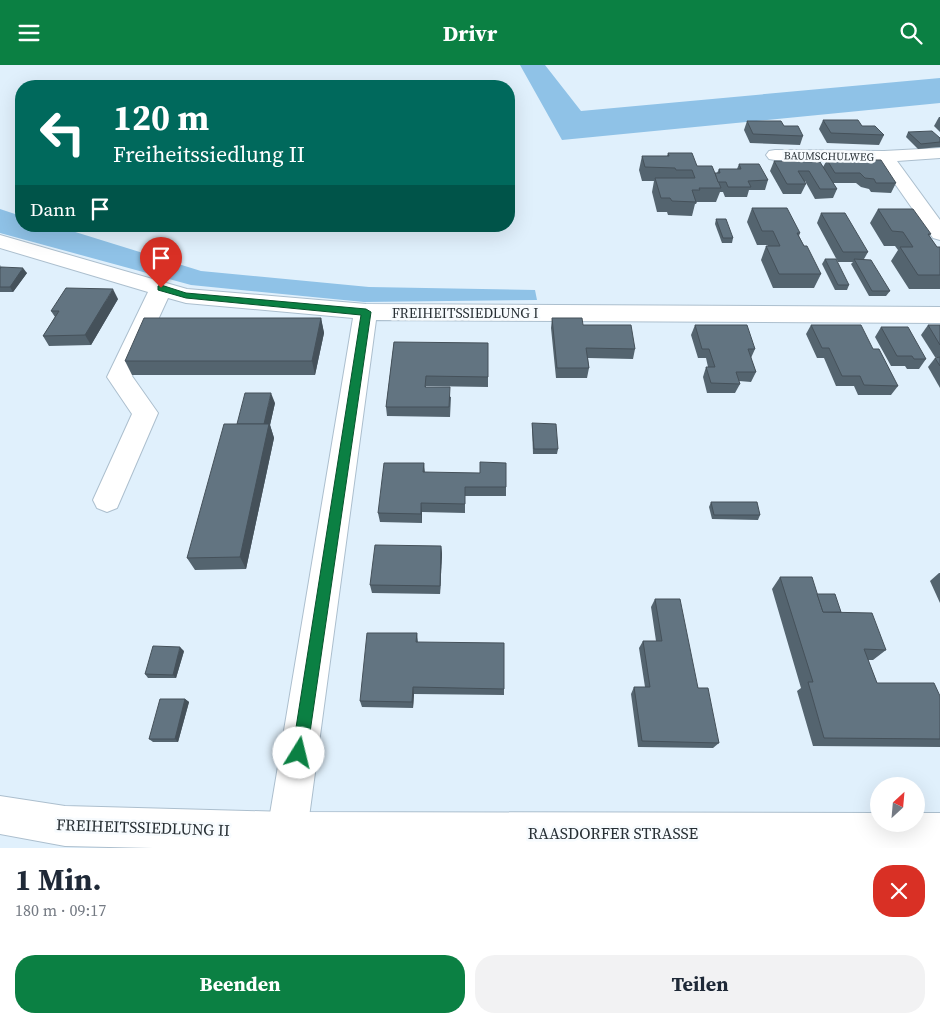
<!DOCTYPE html>
<html lang="de">
<meta charset="utf-8">
<style>
body{margin:0;font-family:"Source Serif 4",serif;background:#f2f2f3;color:#1f2937;height:100vh;display:flex;flex-direction:column;font-size:19px;white-space:nowrap}
*{box-sizing:border-box;margin:0}
p{font-size:16px;color:#747a83}
.icon{flex:none;width:28px;height:28px;fill:none;stroke:currentColor;stroke-width:2;stroke-linecap:round;stroke-linejoin:round}
.map{position:relative;height:783px;overflow:hidden}
.drawer{display:flex;flex-direction:column;background:#fff;flex:1}
.drawer>*{flex:none}
.banner{position:absolute;left:15px;top:15px;width:500px;height:152px;border-radius:20px;box-shadow:0 5px 20px #0002;background:#00695c;color:#fff;overflow:hidden}
.needle{width:32px;rotate:26deg}
.tools{position:absolute;left:870px;top:712px;display:grid;gap:10px}
.tools a{display:grid;place-items:center;width:55px;height:55px;border-radius:50%;background:#fff;box-shadow:0 5px 20px #0002;font-size:25px}
.pin{position:absolute;display:grid;place-items:center;width:42px;height:42px;color:#fff;margin:-51px -21px;border-radius:50% 50% 50% 0;rotate:-45deg;box-shadow:0 0 5px #0007}
.pin .icon{rotate:45deg}
.me{position:absolute;width:55px;margin:-28px;rotate:9deg;stroke-linejoin:round;filter:drop-shadow(0 0 4px #0008)}
.turn{display:flex;align-items:center;gap:18px;height:105px;padding:0 15px;font-size:22px}
.turn .icon{width:65px;height:65px;stroke-width:2.5}
.turn b{display:block;font-size:35px;line-height:42px}
.then{display:flex;align-items:center;height:48px;padding:0 15px;background:#0003;gap:10px;font-size:19px}
.round{display:grid;place-items:center;flex:none;width:52px;height:52px;border-radius:20px;background:#f2f2f3}
.summary{display:flex;align-items:center;justify-content:space-between;height:85px;padding:0 15px}
h1{font-size:30px;font-weight:700;line-height:38px}
.button{display:flex;gap:10px;margin-top:auto;padding:10px 15px}
.button a{flex:1;height:58px;border-radius:20px;background:#0b8043;color:#fff;font-size:20px;font-weight:700;line-height:58px;text-align:center}
.button a+a{background:#f2f2f3;color:#1f2937}
header{display:flex;justify-content:space-between;align-items:center;height:65px;padding:0 15px;background:#0b8043;color:#fff;font-size:22px;font-weight:700}
.map>svg:first-child{display:block}
.forest{fill:#8fc2e7}
.lines{fill:none;stroke-linecap:round;stroke-linejoin:round}
.minor-casing{stroke:#acbfce;stroke-width:2}
.major-casing{stroke:#acbfce;stroke-width:2}
.minor{fill:#fff;fill-rule:evenodd}
.major{fill:#fff;fill-rule:evenodd}
.wall{fill:#54646f}
.shaded-wall{fill:#45515a}
.building{fill:#627481;stroke:#45515a}
.route{fill:#0b8043;stroke:#07532c}
.labels{text-anchor:middle;stroke-width:5;stroke-linejoin:round;paint-order:stroke}
.far-street-label{font-size:11px;fill:#272f34;stroke:#f7fbfe}
.street-label{font-size:14px;fill:#272f34;stroke:#f7fbfe}
.near-street-label{font-size:16px;fill:#272f34;stroke:#f7fbfe}
</style>
<header><svg class="icon" aria-label="menu" viewBox="0 0 24 24"><path d="M4 6h16M4 12h16M4 18h16"/></svg>Drivr<svg class="icon" aria-label="search" viewBox="0 0 24 24"><circle cx="10" cy="10" r="6"/><path d="M15 15l6 6"/></svg></header>
<div class="map">
<svg width="940" height="783" viewBox="0 0 940 783">
<rect width="100%" height="100%" fill="#e0f0fc"/>
<!-- forest -->
<g class="forest">
<polygon points="520,0 545,0 581,46 940,13 940,38 562,75"/>
<polygon points="0,144 21,151 21,161 56,161 201,206 369,222 535,225 537,235 364,237 191,220 0,168"/>
</g>
<g class="lines">
<!-- minor casing -->
<g class="minor-casing">
<g id="minor">
<polygon points="940,83 940,93 897,96 940,155 940,175 933,173 879,96 775,95 769,94 766,90 769,86 775,85 884,86"/>
<path d="M 0,170 L 187,224 L 366,239 L 940,242 L 940,258 L 376,255 L 307,767 L 301,781 C 293,783 281,783 273,781 L 267,767 L 353,253 L 186,238 L 168,233 L 132,311 L 158,348 L 117,443 L 107,447 L 97,443 L 93,435 L 132,349 L 107,312 L 148,227 L 0,183 Z"/>
</g>
</g>
<!-- major casing -->
<g class="major-casing">
<polygon id="major" points="0,731 65,741 287,747 879,748 879,759 916,759 916,748 940,748 940,783 153,783 65,781 0,769"/>
</g>
<!-- minor -->
<use href="#minor" class="minor"/>
<!-- major -->
<use href="#major" class="major"/>
</g>
<!-- wall -->
<g class="wall">
<polygon points="939,52 940,52 940,67 934,61"/>
<polygon points="823,55 862,61 884,70 879,80 827,78 819,64"/>
<polygon points="747,56 784,61 803,71 800,80 750,78 744,65"/>
<polygon points="908,67 940,77 940,82 918,84 906,72"/>
<polygon points="668,88 697,101 715,108 717,108 719,104 737,104 739,99 768,115 765,125 749,125 747,132 725,132 723,127 720,127 716,137 697,137 696,139 695,139 692,151 668,150 667,147 657,147 652,127 654,116 642,116 639,105 642,91 667,91"/>
<polygon points="856,92 872,95 896,118 891,128 871,127 869,124 861,122 856,118 833,118 837,124 833,133 815,134 805,116 803,116 806,119 801,129 783,129 770,106 774,96 823,102 827,95 855,95"/>
<polygon points="752,143 800,168 799,171 804,181 821,209 814,223 773,223 761,195 766,181 768,181 767,180 757,180 747,157"/>
<polygon points="878,144 931,169 929,171 937,182 940,182 940,224 909,224 891,196 898,185 895,181 884,181 870,158"/>
<polygon points="821,148 868,187 864,194 890,226 886,231 869,231 851,199 853,197 838,197 817,158"/>
<polygon points="716,154 733,173 732,178 722,178 715,159"/>
<polygon points="825,194 849,220 847,225 835,225 822,199"/>
<polygon points="0,200 1,202 27,208 13,227 0,227"/>
<polygon points="118,234 91,280 49,281 43,271 55,252 51,246"/>
<polygon points="321,253 324,268 315,310 132,310 125,296"/>
<polygon points="552,253 583,260 635,284 633,294 588,293 589,303 587,313 556,313 551,263"/>
<polygon points="695,260 755,284 751,293 756,307 751,317 739,316 740,319 735,328 707,328 703,312 706,302 708,302 706,293 698,293 691,270"/>
<polygon points="811,260 873,284 898,321 891,330 858,330 854,321 836,321 824,293 817,293 806,269"/>
<polygon points="928,260 940,260 940,292 935,292 921,270"/>
<polygon points="881,262 926,294 919,304 907,304 905,301 891,301 875,272"/>
<polygon points="394,277 488,312 488,322 426,321 426,322 451,332 450,352 387,351 386,342"/>
<polygon points="940,292 940,323 928,302 935,293"/>
<polygon points="275,338 270,360 274,373 246,504 195,505 187,493 237,359"/>
<polygon points="532,358 558,384 557,389 533,389 532,363"/>
<polygon points="424,398 425,407 506,422 506,431 465,431 465,448 422,447 422,458 380,457 378,448"/>
<polygon points="711,437 760,450 758,455 712,454 709,442"/>
<polygon points="441,481 442,489 440,529 372,528 370,520"/>
<polygon points="939,508 940,508 940,538 930,516"/>
<polygon points="780,512 841,547 886,585 873,595 868,595 877,618 940,631 940,682 813,681 797,626 801,623 772,524"/>
<polygon points="655,534 698,623 719,678 713,683 638,682 631,629 634,622 645,622 639,583 643,576 656,576 651,542"/>
<polygon points="417,568 418,577 504,624 504,630 414,629 413,643 362,642 360,636"/>
<polygon points="184,586 176,613 148,613 145,609"/>
<polygon points="185,634 189,637 178,677 153,677 149,674"/>
</g>
<!-- shaded-wall -->
<g class="shaded-wall">
<polygon points="23,203 27,208 13,227 10,222"/>
<polygon points="113,224 118,234 91,280 85,270"/>
<polygon points="321,253 324,268 315,310 312,296"/>
<polygon points="271,328 275,338 270,360 274,373 246,504 240,492 263,363"/>
<polygon points="421,438 422,447 422,458 421,449"/>
<polygon points="441,481 442,489 440,529 440,521"/>
<polygon points="180,582 184,586 176,613 173,610"/>
<polygon points="413,622 414,629 413,643 412,637"/>
<polygon points="185,634 189,637 178,677 175,674"/>
</g>
<!-- building -->
<g class="building">
<polygon points="823,55 858,55 862,61 875,61 884,70 831,68"/>
<polygon points="747,56 781,56 784,61 798,61 803,71 753,69"/>
<polygon points="932,66 940,73 940,77 921,79 908,67"/>
<polygon points="668,88 692,88 697,101 712,101 721,123 699,123 700,125 692,125 696,137 672,136 670,133 661,133 655,113 695,113 692,105 676,105 675,103 645,102 642,91 669,91"/>
<polygon points="856,92 870,93 872,95 881,95 896,118 876,118 874,114 865,113 860,108 835,108 827,95 858,95"/>
<polygon points="774,96 820,97 837,124 820,124 809,106 798,106 806,119 787,119"/>
<polygon points="739,99 759,99 768,115 748,116 751,122 728,122 726,117 718,117 715,108 720,108 719,104 741,104"/>
<polygon points="752,143 787,143 800,168 797,168 804,181 807,181 821,209 779,209 766,181 780,181 773,166 762,166"/>
<polygon points="878,144 913,144 931,169 928,169 937,182 940,182 940,210 918,210 900,182 913,182 903,167 892,166"/>
<polygon points="821,148 845,148 868,187 843,187"/>
<polygon points="716,154 726,154 733,173 723,173"/>
<polygon points="825,194 836,194 849,220 838,220"/>
<polygon points="854,194 871,195 890,226 872,226"/>
<polygon points="1,202 23,203 10,222 0,222 0,204"/>
<polygon points="66,223 113,224 85,270 43,271 59,246 51,246"/>
<polygon points="144,253 321,253 312,296 125,296"/>
<polygon points="552,253 582,253 583,260 631,260 635,284 586,283 589,303 557,303"/>
<polygon points="695,260 747,260 755,284 748,284 756,307 736,307 740,319 711,318 706,302 715,302 709,284 702,284"/>
<polygon points="811,260 861,260 873,284 879,284 898,321 864,320 860,311 842,311 829,283 822,283"/>
<polygon points="928,260 940,260 940,280"/>
<polygon points="881,262 908,262 926,294 914,294 912,291 897,291"/>
<polygon points="394,277 488,278 488,312 426,311 425,322 450,322 449,342 386,342"/>
<polygon points="940,292 940,301 935,293"/>
<polygon points="245,328 271,328 264,359 237,359"/>
<polygon points="532,358 556,359 558,384 534,384"/>
<polygon points="224,359 269,359 240,492 187,493"/>
<polygon points="480,397 506,398 506,422 465,422 465,439 421,438 421,449 378,448 384,398 424,398 423,407 480,408"/>
<polygon points="711,437 757,437 760,450 714,450"/>
<polygon points="375,480 441,481 440,521 370,520"/>
<polygon points="780,512 812,512 823,547 872,548 886,585 864,584 877,618 934,618 940,631 940,674 824,673 808,617 813,617"/>
<polygon points="817,529 835,529 841,547 823,547"/>
<polygon points="655,534 680,534 698,623 708,623 719,678 642,676 634,622 650,622 643,576 662,576"/>
<polygon points="367,568 417,568 416,577 504,578 504,624 413,622 412,637 360,636"/>
<polygon points="153,581 180,582 173,610 145,609"/>
<polygon points="160,634 185,634 175,674 149,674"/>
</g>
<!-- route -->
<polygon class="route" points="161,220 186,228 366,244 371,247 307,688 305,693 299,695 294,693 292,688 361,250 186,233 158,225 158,221"/>
<g class="labels">
<!-- far-street labels -->
<g class="far-street-label">
<text transform="translate(829 91) rotate(1)" y="4">BAUMSCHULWEG</text>
</g>
<!-- street labels -->
<g class="street-label">
<text x="465" y="253">FREIHEITSSIEDLUNG I</text>
</g>
<!-- near-street labels -->
<g class="near-street-label">
<text transform="translate(143 762) rotate(2)" y="6">FREIHEITSSIEDLUNG II</text>
<text x="613" y="774">RAASDORFER STRASSE</text>
</g>
</g>
</svg>
<div class="tools">
<a><svg class="needle" viewBox="-14 -14 28 28"><path d="M0-13l5 13h-10z" fill="#e53935"/><path d="M0 13l5-13h-10z" fill="#747a83"/></svg></a>
</div>
<div class="pin" style="left:161px;top:223px;background:#d93025"><svg class="icon" aria-label="arrive" viewBox="0 0 24 24"><path d="M6 21V4h12l-3 4 3 4H6"/></svg></div>
<svg class="me" style="left:299px;top:688px" viewBox="-20 -20 40 40"><circle r="19" fill="#fff"/><path d="M0-13L10 11 0 6-10 11z" fill="#0b8043"/></svg>
<div class="banner">
<div class="turn"><svg class="icon" aria-label="left" viewBox="0 0 24 24"><path d="M17 20v-9H6M10 6l-5 5 5 5"/></svg><div><b>120 m</b>Freiheitssiedlung II</div></div>
<div class="then">Dann<svg class="icon" aria-label="arrive" viewBox="0 0 24 24"><path d="M6 21V4h12l-3 4 3 4H6"/></svg></div>
</div>
</div>
<section class="drawer">
<div class="summary"><div><h1>1 Min.</h1><p>180 m · 09:17</p></div><a class="round" style="background:#d93025;color:#fff"><svg class="icon" aria-label="close" viewBox="0 0 24 24"><path d="M6 6l12 12M18 6L6 18"/></svg></a></div>
<div class="button"><a>Beenden</a><a>Teilen</a></div>
</section>
